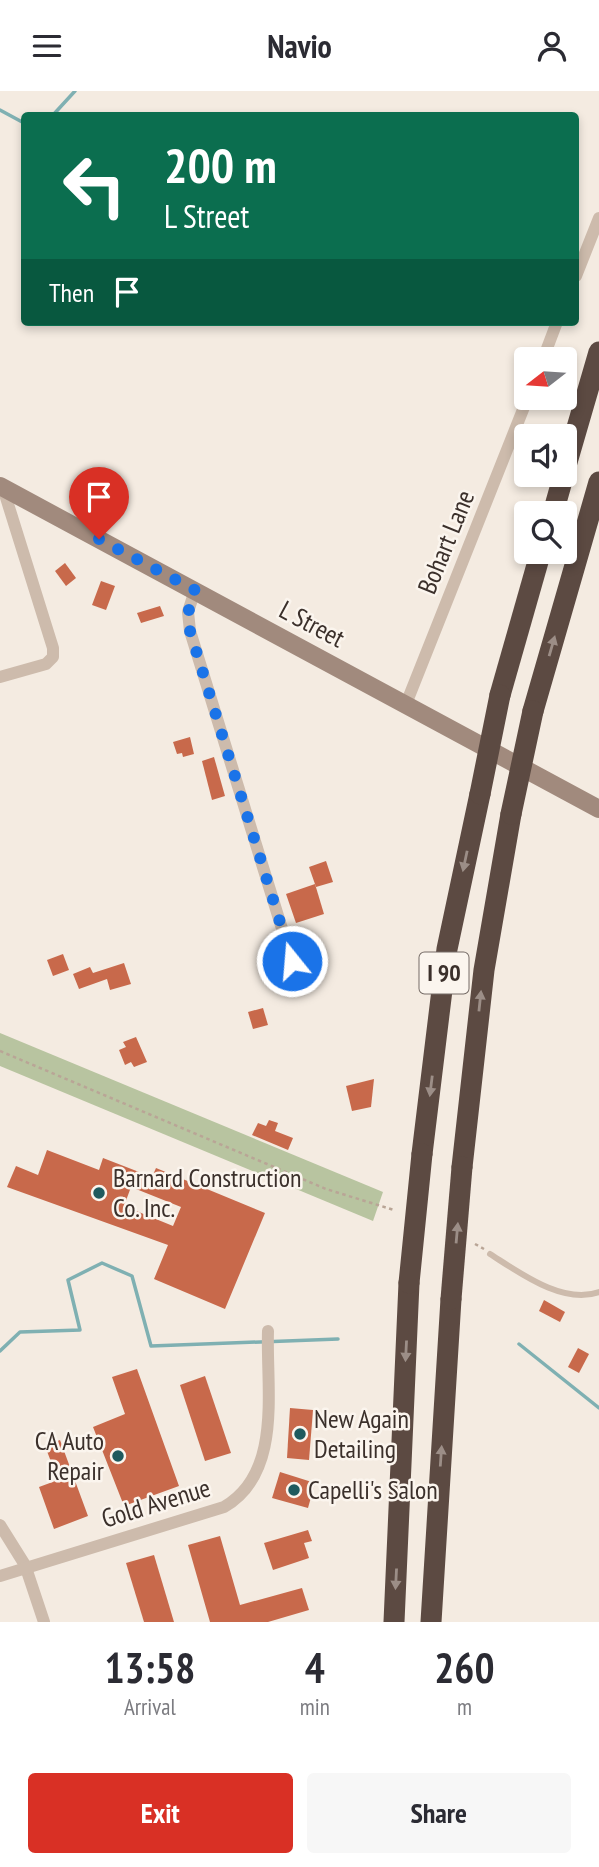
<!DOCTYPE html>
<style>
body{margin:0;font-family:"PT Sans Narrow",sans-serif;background:#f7f7f7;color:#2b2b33;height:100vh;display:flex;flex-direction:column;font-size:26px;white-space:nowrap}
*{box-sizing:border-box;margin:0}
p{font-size:23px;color:#7c7c81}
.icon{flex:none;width:38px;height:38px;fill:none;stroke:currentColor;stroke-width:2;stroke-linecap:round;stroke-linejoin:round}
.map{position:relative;height:1531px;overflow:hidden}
.drawer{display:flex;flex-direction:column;background:#fff;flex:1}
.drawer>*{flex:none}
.top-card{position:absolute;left:21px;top:21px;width:558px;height:214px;border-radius:7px;box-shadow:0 4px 10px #0003;background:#0b6e4f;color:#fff;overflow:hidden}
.needle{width:46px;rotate:253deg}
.controls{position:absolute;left:514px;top:256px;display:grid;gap:14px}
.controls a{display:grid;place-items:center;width:63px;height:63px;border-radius:7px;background:#fff;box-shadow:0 4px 10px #0003;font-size:35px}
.pin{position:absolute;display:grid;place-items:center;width:60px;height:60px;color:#fff;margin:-72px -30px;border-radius:50% 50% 50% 0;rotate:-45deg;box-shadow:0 0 7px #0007}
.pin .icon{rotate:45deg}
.me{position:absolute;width:77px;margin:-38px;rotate:343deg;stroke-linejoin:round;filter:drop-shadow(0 0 5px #0008)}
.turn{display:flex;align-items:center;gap:24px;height:147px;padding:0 28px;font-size:32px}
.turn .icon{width:91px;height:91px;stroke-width:2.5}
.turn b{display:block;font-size:49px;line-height:60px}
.then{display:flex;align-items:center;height:66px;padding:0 28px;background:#0003;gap:14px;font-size:26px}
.eta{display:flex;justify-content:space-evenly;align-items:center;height:119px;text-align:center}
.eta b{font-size:42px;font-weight:700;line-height:49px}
.button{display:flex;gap:14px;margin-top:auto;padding:14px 28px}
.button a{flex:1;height:80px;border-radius:7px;background:#d93025;color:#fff;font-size:28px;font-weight:700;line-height:80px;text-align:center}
.button a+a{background:#f7f7f7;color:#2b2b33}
header{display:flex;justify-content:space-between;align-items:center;height:91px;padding:0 28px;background:#fff;font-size:32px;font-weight:700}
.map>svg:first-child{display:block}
.green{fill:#b8c4a0}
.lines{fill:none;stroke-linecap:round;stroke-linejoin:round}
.stream{stroke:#7fb0b2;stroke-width:3.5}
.building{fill:#c8694b;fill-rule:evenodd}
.path{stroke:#b9a596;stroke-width:2.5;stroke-dasharray:3.5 3.5;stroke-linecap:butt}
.lane{stroke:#cdbbac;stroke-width:6}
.street{stroke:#cdbbac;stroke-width:12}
.secondary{stroke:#a18a7d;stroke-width:18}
.highway{stroke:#5c4a42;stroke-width:21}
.highway-bridge{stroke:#5c4a42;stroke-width:21}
.oneway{fill:#9c8e87}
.route{stroke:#1a73e8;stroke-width:12;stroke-dasharray:0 21.6}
.poi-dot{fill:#1f5a5e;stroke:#fbf5ee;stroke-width:2.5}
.labels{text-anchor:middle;stroke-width:5;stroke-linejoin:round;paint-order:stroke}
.shield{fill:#fbf5ee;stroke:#756b66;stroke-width:2}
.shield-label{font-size:24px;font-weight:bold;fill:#3b302b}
.street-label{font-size:26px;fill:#3b302b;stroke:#fbf5ee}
.poi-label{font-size:26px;fill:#3b302b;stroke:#fbf5ee;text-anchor:start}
</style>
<header><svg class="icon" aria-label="menu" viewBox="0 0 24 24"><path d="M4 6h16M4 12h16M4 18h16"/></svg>Navio<svg class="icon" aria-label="person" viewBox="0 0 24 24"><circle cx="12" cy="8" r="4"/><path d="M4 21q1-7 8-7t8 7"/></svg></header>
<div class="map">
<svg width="599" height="1531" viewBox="0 0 599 1531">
<rect width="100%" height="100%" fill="#f4ebe1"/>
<!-- green -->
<polygon class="green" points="0,942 383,1101 373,1130 0,975"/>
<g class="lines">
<!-- stream -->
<g class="stream">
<polyline points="0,19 24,32"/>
<polyline points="53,24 75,0"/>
<polyline points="519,1253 599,1317"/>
<polyline points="0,1260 20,1241 80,1239 68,1189 102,1172 132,1185 151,1255 338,1248"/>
</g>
</g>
<!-- building -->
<g class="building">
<polygon points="65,472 76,487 66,495 55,480"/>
<polygon points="101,490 115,495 106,519 92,514"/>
<polygon points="160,515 164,525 141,532 137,522"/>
<polygon points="190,646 194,663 183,666 182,662 177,663 173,651"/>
<polygon points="214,666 225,705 212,709 202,670"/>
<polygon points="326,770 333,791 316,796 309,776"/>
<polygon points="315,793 324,823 296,832 286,803"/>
<polygon points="63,863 69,879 53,885 47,869"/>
<polygon points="124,872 131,893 110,899 107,888 79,898 73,883 90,876 93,882"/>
<polygon points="263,917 268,934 253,938 248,921"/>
<polygon points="136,946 147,971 134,976 131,971 125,974 119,959 126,956 123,951"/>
<polygon points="374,988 371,1016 352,1020 346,995"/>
<polygon points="269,1029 278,1032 275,1040 293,1047 288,1059 252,1044 258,1032 266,1035"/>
<path d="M 47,1059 L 99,1079 L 103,1067 L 152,1086 L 156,1077 L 265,1122 L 225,1218 L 154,1188 L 168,1154 L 7,1096 L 16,1075 L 38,1084 ZM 131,1096 L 181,1116 L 173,1135 L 124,1115 Z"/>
<polygon points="544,1209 565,1221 560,1231 539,1220"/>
<polygon points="578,1257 589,1263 579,1282 568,1276"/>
<polygon points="137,1278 179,1395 124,1415 93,1336 125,1323 112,1286"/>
<polygon points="205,1285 231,1362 205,1370 180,1294"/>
<polygon points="290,1317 313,1319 309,1369 287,1367"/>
<polygon points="60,1349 88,1425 54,1438 39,1396 58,1389 45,1355"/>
<polygon points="280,1381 315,1392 308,1417 272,1407"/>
<polygon points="308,1439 312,1450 304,1452 309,1467 273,1479 264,1452"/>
<polygon points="220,1445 240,1514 302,1497 309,1519 268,1531 210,1531 188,1454"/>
<polygon points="154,1464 174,1531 144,1531 126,1472"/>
</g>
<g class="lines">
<!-- path -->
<g class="path">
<polyline points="0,960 326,1098 394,1119"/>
<polyline points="475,1153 484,1158"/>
</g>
<!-- lane -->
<path class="lane" d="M 490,1163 C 520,1182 563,1214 599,1201"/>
<!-- street -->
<g class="street">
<polyline points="576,185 599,127"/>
<polyline points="543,268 557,231"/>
<polyline points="195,499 188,521 190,540 292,870"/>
<polyline points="0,586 46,573 53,566 53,557 3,397"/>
<polyline points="406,613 528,306"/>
<polyline points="0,1434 25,1474 44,1531"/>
<path d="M 0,1485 L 224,1416 C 283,1382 266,1298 268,1240"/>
</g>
<!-- secondary -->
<polyline class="secondary" points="0,395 599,718"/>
<!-- highway -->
<g class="highway">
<polyline points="565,378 599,261"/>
<polyline points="553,422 564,383"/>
<polyline points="500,604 541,460"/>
<polyline points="533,620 599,391"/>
<polyline points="422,1063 447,858 480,703"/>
<polyline points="462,1076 484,879 511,723"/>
<polyline points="394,1531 409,1192"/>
<polyline points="431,1531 451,1208"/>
</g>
<!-- highway-bridge -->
<g class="highway-bridge">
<polyline points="480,703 500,604"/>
<polyline points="511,723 533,620"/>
<polyline points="409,1192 422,1063"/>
<polyline points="451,1208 462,1076"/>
</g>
</g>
<!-- one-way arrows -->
<defs><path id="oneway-solid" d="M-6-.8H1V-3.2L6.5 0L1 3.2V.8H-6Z" transform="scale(1.75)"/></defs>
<g class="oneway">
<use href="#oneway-solid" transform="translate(552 555) rotate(-74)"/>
<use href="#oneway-solid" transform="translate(465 770) rotate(102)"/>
<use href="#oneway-solid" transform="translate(480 910) rotate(-84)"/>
<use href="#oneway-solid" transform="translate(431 995) rotate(97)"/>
<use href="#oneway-solid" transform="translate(457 1142) rotate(-85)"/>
<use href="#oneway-solid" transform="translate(406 1260) rotate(93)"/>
<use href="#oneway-solid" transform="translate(441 1365) rotate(-86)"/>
<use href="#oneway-solid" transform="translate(396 1488) rotate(93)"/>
</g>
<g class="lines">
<!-- route -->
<polyline class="route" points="99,448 195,499 188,522 190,540 292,870"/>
</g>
<!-- markers -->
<g class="poi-dot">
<circle cx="99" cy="1102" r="7"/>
<circle cx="300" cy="1343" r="7"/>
<circle cx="118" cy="1365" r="7"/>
<circle cx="294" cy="1399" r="7"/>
</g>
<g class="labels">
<!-- shield labels -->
<rect class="shield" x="419.5" y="861.5" width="49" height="41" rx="5"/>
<g class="shield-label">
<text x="444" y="890">I 90</text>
</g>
<!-- street labels -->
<g class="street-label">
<text transform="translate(446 451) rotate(-68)" y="9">Bohart Lane</text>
<text transform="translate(312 533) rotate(28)" y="9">L Street</text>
<text transform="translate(156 1412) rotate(-17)" y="9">Gold Avenue</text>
</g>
<!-- poi labels -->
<g class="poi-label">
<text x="113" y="1096">Barnard Construction<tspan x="113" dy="30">Co. Inc.</tspan></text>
<text x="314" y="1337">New Again<tspan x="314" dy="30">Detailing</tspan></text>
<text x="104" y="1359" text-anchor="end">CA Auto<tspan x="104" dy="30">Repair</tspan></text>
<text x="308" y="1408">Capelli's Salon</text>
</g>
</g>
</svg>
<div class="controls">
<a><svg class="needle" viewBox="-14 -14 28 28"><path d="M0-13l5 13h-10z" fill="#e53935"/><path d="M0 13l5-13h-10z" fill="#7c7c81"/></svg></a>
<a><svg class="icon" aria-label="sound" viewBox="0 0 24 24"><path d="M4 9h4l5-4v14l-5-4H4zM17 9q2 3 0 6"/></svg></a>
<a><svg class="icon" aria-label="search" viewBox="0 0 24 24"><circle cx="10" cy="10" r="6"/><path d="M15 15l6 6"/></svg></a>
</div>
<div class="pin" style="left:99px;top:448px;background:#d93025"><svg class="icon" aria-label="arrive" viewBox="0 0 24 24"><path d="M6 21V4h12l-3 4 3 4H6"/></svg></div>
<svg class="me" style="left:292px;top:870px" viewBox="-20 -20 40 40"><circle r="17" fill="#1a73e8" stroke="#fff" stroke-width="3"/><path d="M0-11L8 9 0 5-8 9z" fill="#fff"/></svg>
<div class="top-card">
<div class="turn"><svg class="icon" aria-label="left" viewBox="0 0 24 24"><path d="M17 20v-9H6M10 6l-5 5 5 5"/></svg><div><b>200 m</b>L Street</div></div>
<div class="then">Then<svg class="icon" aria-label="arrive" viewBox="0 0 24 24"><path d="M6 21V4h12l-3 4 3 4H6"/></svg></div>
</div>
</div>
<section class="drawer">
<div class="eta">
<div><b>13:58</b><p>Arrival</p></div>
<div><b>4</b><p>min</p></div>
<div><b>260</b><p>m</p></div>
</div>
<div class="button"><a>Exit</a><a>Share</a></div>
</section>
